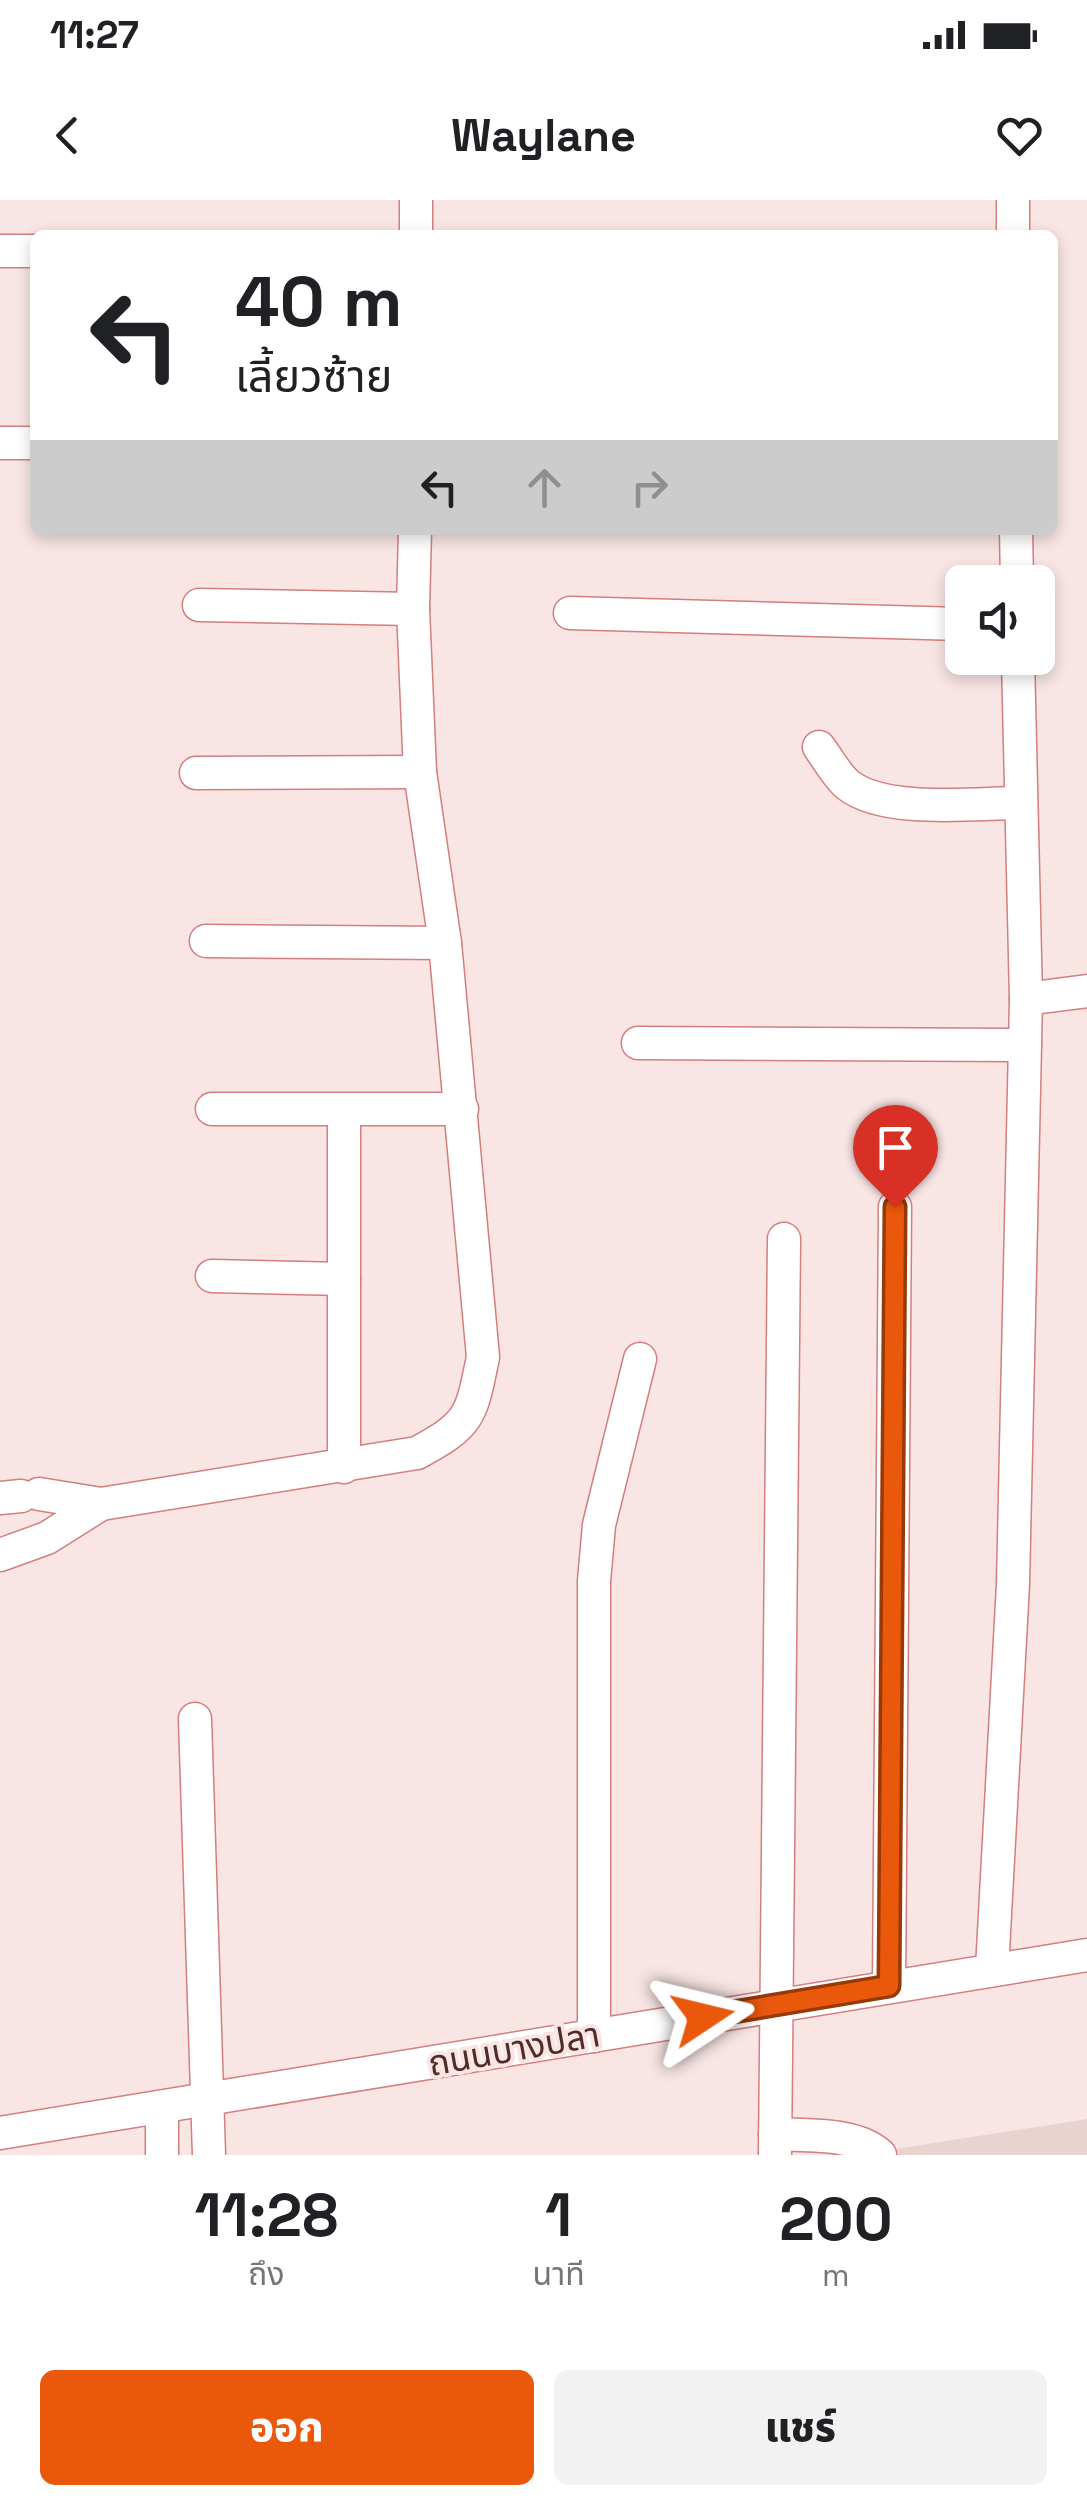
<!DOCTYPE html>
<html lang="th">
<meta charset="utf-8">
<style>
body{margin:0;font-family:"Space Grotesk","Noto Sans Thai",sans-serif;background:#f2f2f2;color:#202124;height:100vh;display:flex;flex-direction:column;font-size:38px;white-space:nowrap}
*{box-sizing:border-box;margin:0}
p{font-size:32px;color:#757577}
.icon{flex:none;width:55px;height:55px;fill:none;stroke:currentColor;stroke-width:2;stroke-linecap:round;stroke-linejoin:round}
.map{position:relative;height:1955px;overflow:hidden}
.sheet{display:flex;flex-direction:column;background:#fff;flex:1}
.sheet>*{flex:none}
.guide{position:absolute;left:30px;top:30px;width:1028px;height:305px;border-radius:15px;box-shadow:0 5px 15px #0003;background:#fff;color:#202124;overflow:hidden}
.buttons{position:absolute;left:945px;top:365px;display:grid;gap:20px}
.buttons a{display:grid;place-items:center;width:110px;height:110px;border-radius:15px;background:#fff;box-shadow:0 5px 15px #0003;font-size:50px}
.pin{position:absolute;display:grid;place-items:center;width:85px;height:85px;color:#fff;margin:-102px -42px;border-radius:50% 50% 50% 0;rotate:-45deg;box-shadow:0 0 10px #0007}
.pin .icon{rotate:45deg}
.me{position:absolute;width:110px;margin:-55px;rotate:80deg;stroke-linejoin:round;filter:drop-shadow(0 0 8px #0008)}
.turn{display:flex;align-items:center;gap:35px;height:210px;padding:0 40px;font-size:45px}
.turn .icon{width:130px;height:130px;stroke-width:2.5}
.turn b{display:block;font-size:70px;line-height:85px}
.lanes{display:flex;align-items:center;height:95px;padding:0 40px;background:#0003;justify-content:center;gap:50px;direction:ltr}
.lanes .off{opacity:.35}
.eta{display:flex;justify-content:space-evenly;align-items:center;height:170px;text-align:center}
.eta b{font-size:60px;font-weight:800;line-height:70px}
.action{display:flex;gap:20px;margin-top:auto;padding:20px 40px}
.action a{flex:1;height:115px;border-radius:15px;background:#ea580c;color:#fff;font-size:40px;font-weight:800;line-height:115px;text-align:center}
.action a+a{background:#f2f2f2;color:#202124}
.status{display:flex;justify-content:space-between;align-items:center;height:70px;padding:0 50px;background:#fff;direction:ltr}
.status svg{height:28px;fill:currentColor}
header{display:flex;justify-content:space-between;align-items:center;height:130px;padding:0 40px;background:#fff;font-size:45px;font-weight:800}
.map>svg:first-child{display:block}
.built{fill:#e8d3d1}
.lines{fill:none;stroke-linecap:round;stroke-linejoin:round}
.minor-casing{stroke:#d37f7e;stroke-width:35}
.minor{stroke:#fff;stroke-width:32}
.route-casing{stroke:#983908;stroke-width:25}
.route{stroke:#ea580c;stroke-width:18}
.labels{text-anchor:middle;stroke-width:8;stroke-linejoin:round;paint-order:stroke}
.street-label{font-size:35px;fill:#4f2c2b;stroke:#f8e5e4}
</style>
<div class="status"><b>11:27</b><svg viewBox="0 0 49 12"><path d="M0 12V9h3v3zM5 12V6h3v6zM10 12V3h3v9zM15 12V0h3v12zM26 1h20v11H26zM47 4h2v5h-2z"/></svg></div>
<header><svg class="icon" aria-label="back" viewBox="0 0 24 24"><path d="M15 5l-7 7 7 7"/></svg>Waylane<svg class="icon" aria-label="heart" viewBox="0 0 24 24"><path d="M12 20l-8-8c-3-5 5-10 8-4 3-6 11-1 8 4z"/></svg></header>
<div class="map">
<svg width="1087" height="1955" viewBox="0 0 1087 1955">
<rect width="100%" height="100%" fill="#f8e5e4"/>
<!-- built -->
<polygon class="built" points="1087,1919 1087,1955 858,1955"/>
<g class="lines">
<!-- minor casing -->
<g class="minor-casing">
<g id="minor">
<polyline points="1013,0 1013,35"/>
<polyline points="416,35 416,0"/>
<polyline points="0,51 35,51"/>
<polyline points="0,243 35,243"/>
<polyline points="1016,330 1017,382"/>
<polyline points="199,405 413,409"/>
<polyline points="570,413 962,424"/>
<path d="M 819,547 C 828,559 837,576 848,585 C 885,614 975,603 1021,603"/>
<polyline points="196,573 420,572"/>
<polyline points="206,741 445,743"/>
<polyline points="1026,799 1087,791"/>
<polyline points="638,843 1025,845"/>
<polyline points="212,909 462,909"/>
<polyline points="344,910 344,1267"/>
<polyline points="212,1076 344,1079"/>
<path d="M 39,1294 L 101,1304 L 417,1253 C 471,1224 471,1216 483,1157 L 445,743 L 420,572 L 413,409 L 415,330"/>
<polyline points="0,1298 21,1296"/>
<polyline points="0,1355 47,1338 101,1304"/>
<polyline points="195,1519 209,1955"/>
<polyline points="992,1769 1013,1384 1026,799 1018,458"/>
<polyline points="889,1786 895,1007"/>
<polyline points="594,1836 594,1381 599,1325 640,1159"/>
<polyline points="0,1933 1087,1755"/>
<path d="M 775,1934 C 806,1936 856,1932 880,1955"/>
<polyline points="162,1955 162,1909"/>
<polyline points="775,1955 784,1039"/>
</g>
</g>
<!-- minor -->
<use href="#minor" class="minor"/>
</g>
<g class="lines">
<!-- route casing -->
<g class="route-casing">
<polyline id="route" points="703,1817 889,1786 895,1007"/>
</g>
<!-- route -->
<use href="#route" class="route"/>
</g>
<g class="labels">
<!-- street labels -->
<g class="street-label">
<text transform="translate(514 1849) rotate(-10)" y="12">ถนนบางปลา</text>
</g>
</g>
</svg>
<div class="buttons">
<a><svg class="icon" aria-label="sound" viewBox="0 0 24 24"><path d="M4 9h4l5-4v14l-5-4H4zM17 9q2 3 0 6"/></svg></a>
</div>
<div class="pin" style="left:895px;top:1007px;background:#d93025"><svg class="icon" aria-label="arrive" viewBox="0 0 24 24"><path d="M6 21V4h12l-3 4 3 4H6"/></svg></div>
<svg class="me" style="left:703px;top:1817px" viewBox="-20 -20 40 40"><path d="M0-17L14 15 0 8-14 15z" fill="#ea580c" stroke="#fff" stroke-width="4"/></svg>
<div class="guide">
<div class="turn"><svg class="icon" aria-label="left" viewBox="0 0 24 24"><path d="M17 20v-9H6M10 6l-5 5 5 5"/></svg><div><b>40 m</b>เลี้ยวซ้าย</div></div>
<div class="lanes"><svg class="icon" aria-label="left" viewBox="0 0 24 24"><path d="M17 20v-9H6M10 6l-5 5 5 5"/></svg><svg class="icon off" aria-label="ahead" viewBox="0 0 24 24"><path d="M12 20V5M6 11l6-6 6 6"/></svg><svg class="icon off" aria-label="right" viewBox="0 0 24 24"><path d="M7 20v-9h11M14 6l5 5-5 5"/></svg></div>
</div>
</div>
<section class="sheet">
<div class="eta">
<div><b>11:28</b><p>ถึง</p></div>
<div><b>1</b><p>นาที</p></div>
<div><b>200</b><p>m</p></div>
</div>
<div class="action"><a>ออก</a><a>แชร์</a></div>
</section>
